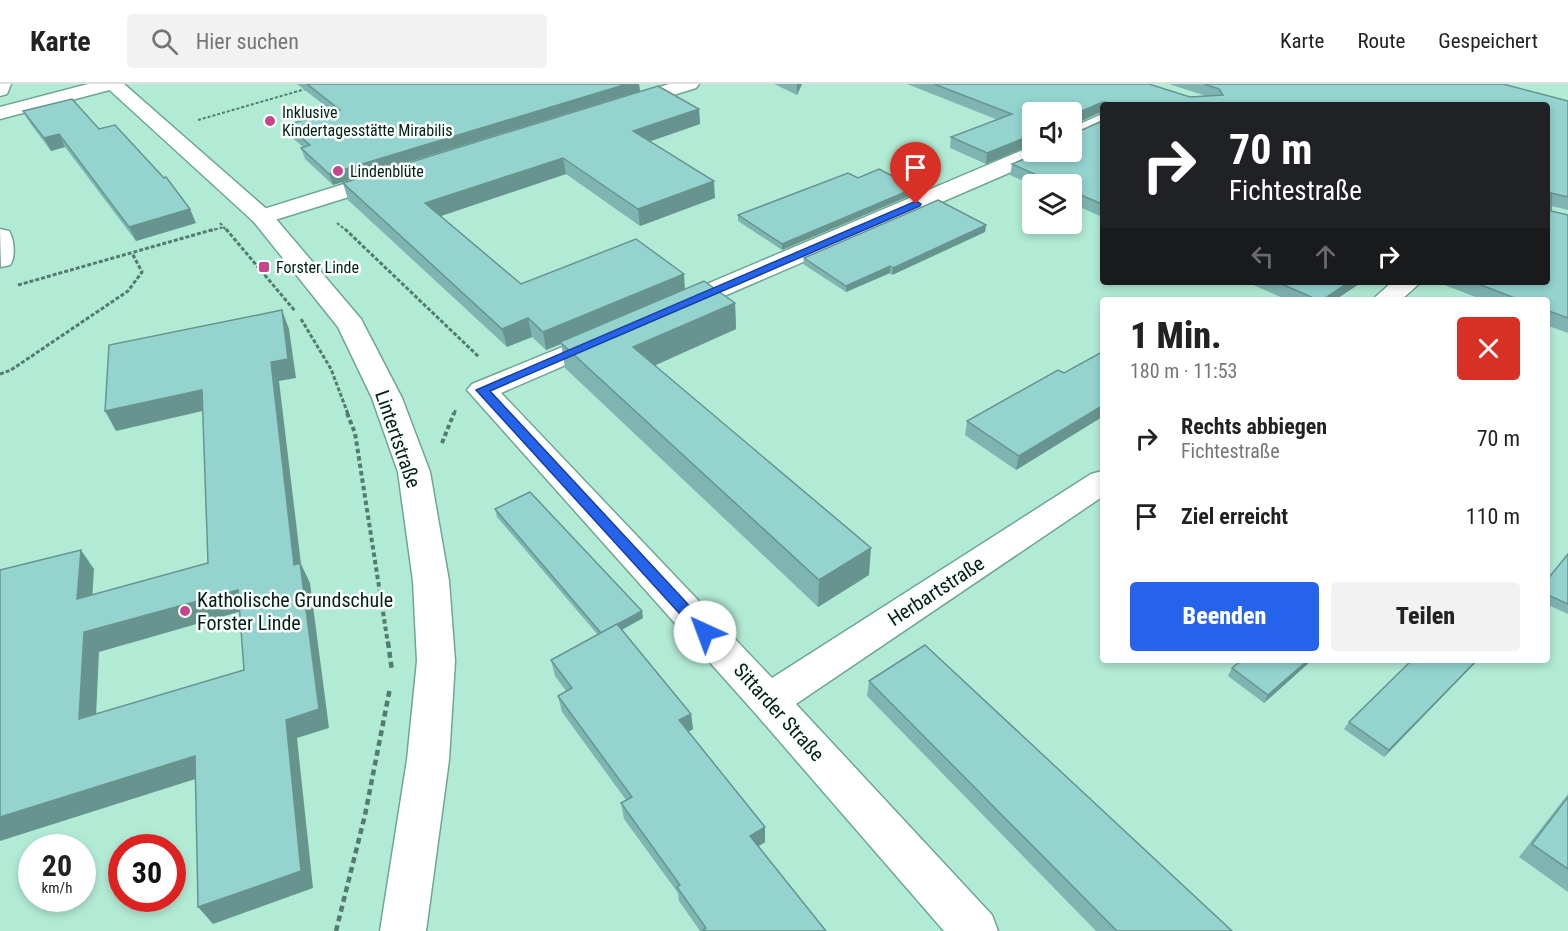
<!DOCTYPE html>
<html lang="de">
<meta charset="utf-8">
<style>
body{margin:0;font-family:"Roboto Condensed",sans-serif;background:#f2f2f2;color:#222;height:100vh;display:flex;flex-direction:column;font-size:22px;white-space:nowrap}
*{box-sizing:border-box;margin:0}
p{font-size:20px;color:#767676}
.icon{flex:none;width:33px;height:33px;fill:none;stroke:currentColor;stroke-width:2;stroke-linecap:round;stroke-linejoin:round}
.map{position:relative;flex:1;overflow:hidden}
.drawer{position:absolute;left:1100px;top:213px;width:450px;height:366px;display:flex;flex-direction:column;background:#fff;border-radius:6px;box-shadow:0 3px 9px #0003}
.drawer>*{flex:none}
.banner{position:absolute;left:1100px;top:18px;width:450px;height:183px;border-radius:6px;box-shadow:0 3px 9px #0003;background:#202124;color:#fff;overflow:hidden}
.controls{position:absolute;left:1022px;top:18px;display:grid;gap:12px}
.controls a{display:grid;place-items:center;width:60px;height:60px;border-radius:6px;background:#fff;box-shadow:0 3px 9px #0003;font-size:30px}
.speed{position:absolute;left:18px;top:750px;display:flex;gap:12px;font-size:30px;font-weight:700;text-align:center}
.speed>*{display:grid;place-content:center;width:78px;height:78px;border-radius:50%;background:#fff;box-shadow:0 3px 9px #0003;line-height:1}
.speed small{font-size:15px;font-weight:400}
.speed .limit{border:9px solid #d22;background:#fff;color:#111}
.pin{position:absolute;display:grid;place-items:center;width:51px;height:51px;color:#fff;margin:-62px -26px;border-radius:50% 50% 50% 0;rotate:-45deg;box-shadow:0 0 6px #0007}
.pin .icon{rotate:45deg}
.me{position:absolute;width:66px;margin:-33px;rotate:317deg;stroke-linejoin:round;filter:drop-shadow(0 0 4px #0008)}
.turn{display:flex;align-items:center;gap:21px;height:126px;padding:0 30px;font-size:27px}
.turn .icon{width:78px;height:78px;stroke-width:2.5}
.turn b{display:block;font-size:42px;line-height:51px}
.lanes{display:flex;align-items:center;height:57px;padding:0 30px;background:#0003;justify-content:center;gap:30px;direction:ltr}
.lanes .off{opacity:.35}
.round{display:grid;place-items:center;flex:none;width:63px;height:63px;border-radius:6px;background:#f2f2f2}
.summary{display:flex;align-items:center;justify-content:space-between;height:102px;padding:0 30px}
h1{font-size:36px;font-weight:800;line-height:45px}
.action{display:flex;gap:12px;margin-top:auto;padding:12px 30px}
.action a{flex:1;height:69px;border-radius:6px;background:#2563eb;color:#fff;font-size:24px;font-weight:800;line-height:69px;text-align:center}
.action a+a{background:#f2f2f2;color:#222}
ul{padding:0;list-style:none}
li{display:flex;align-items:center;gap:18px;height:78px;padding:0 30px}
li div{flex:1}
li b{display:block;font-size:22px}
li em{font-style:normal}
header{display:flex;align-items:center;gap:36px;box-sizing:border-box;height:84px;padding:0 30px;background:#fff;border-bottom:2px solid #e0e0e0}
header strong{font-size:28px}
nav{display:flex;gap:33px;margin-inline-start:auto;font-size:21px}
.search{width:420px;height:54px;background:#f2f2f2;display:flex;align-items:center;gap:15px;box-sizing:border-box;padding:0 21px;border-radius:6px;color:#767676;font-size:22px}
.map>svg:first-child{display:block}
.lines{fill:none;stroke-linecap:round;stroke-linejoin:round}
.street-casing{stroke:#6fa692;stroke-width:3}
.secondary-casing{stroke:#6fa692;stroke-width:3}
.path-far3{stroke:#547b6d;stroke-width:2;stroke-dasharray:3 2;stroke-linecap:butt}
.path-far2{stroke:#547b6d;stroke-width:3;stroke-dasharray:4 2;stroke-linecap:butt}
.path-far1{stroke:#547b6d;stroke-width:4;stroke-dasharray:4.5 3;stroke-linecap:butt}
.path{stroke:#547b6d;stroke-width:4.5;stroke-dasharray:6 4;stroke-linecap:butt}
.street{fill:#fff;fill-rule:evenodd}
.secondary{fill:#fff;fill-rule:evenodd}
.wall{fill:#7fb5b1}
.shaded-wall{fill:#689490}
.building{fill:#94d3ce;stroke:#689490;stroke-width:1.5;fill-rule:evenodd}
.route{fill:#2563eb;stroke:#184099;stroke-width:1.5}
.poi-dot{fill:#c6458d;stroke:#f9fffc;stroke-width:2}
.labels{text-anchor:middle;stroke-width:5;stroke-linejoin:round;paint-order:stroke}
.far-poi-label{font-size:16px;fill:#071e17;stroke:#f9fffc;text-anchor:start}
.street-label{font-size:20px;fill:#071e17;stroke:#f9fffc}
.poi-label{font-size:20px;fill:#071e17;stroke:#f9fffc;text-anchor:start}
</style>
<header>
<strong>Karte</strong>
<div class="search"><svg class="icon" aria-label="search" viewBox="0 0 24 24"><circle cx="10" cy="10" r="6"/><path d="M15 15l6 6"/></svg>Hier suchen</div>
<nav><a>Karte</a><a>Route</a><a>Gespeichert</a></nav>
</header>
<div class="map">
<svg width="1568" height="847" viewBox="0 0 1568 847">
<rect width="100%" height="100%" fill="#b2ebd5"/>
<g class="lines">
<!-- street casing -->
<g class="street-casing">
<g id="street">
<polygon points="0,0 11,0 7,10 0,12"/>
<polygon points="88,0 120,0 117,4 0,35 0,23"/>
<polygon points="669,0 699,0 696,4 625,26 615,20 618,16"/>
<polygon points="1102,30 1102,44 1071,58 1071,44"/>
<polygon points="1030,63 1032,68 1049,68 1046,73 685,229 676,231 667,229 663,223 667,217"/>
<polygon points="389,86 397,88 400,93 397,98 262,140 254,138 250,133 254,128"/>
<path d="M 0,145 L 9,147 C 14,155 16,173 10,181 L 1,183 Z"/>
<polygon points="1392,198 1421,198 1401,216 1372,216"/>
<polygon points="604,246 614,248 618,254 614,260 501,309 772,594 1091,390 1102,387 1102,413 796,620 992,831 998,847 944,847 755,629 467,306 472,300"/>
</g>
</g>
<!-- secondary casing -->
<g class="secondary-casing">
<polygon id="secondary" points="103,0 124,0 270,128 361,235 402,314 430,388 449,497 455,577 449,676 426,847 380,847 407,676 417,577 413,497 398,388 372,314 338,243 254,138"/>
</g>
<!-- path-far3 -->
<g class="path-far3">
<polyline points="198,36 309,4"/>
<polyline points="220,139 227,147"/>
<polyline points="337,139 347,147"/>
<polyline points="210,147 224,143"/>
</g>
<!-- path-far2 -->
<g class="path-far2">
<polyline points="226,145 295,227"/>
<polyline points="345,145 479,273"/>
<polyline points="18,201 215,145"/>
<polyline points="301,235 331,285 348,330"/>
<polyline points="0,290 11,286 128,207 142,188 132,169"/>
<polyline points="454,330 456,325"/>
</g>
<!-- path-far1 -->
<g class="path-far1">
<polyline points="347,329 355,349 388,560"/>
<polyline points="442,359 454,329"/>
</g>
<!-- path -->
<g class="path">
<polyline points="388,558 392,587"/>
<polyline points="336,847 365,731 390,604"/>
</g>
<!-- street -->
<use href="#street" class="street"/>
<!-- secondary -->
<use href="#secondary" class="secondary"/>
</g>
<!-- wall -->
<g class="wall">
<polygon points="297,0 639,0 640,7 333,101 305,75 301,64 303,63 290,52 286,41 333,28"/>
<polygon points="774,0 802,0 797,11"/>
<polygon points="907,0 1149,0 1190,13 1206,12 1169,0 1503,0 1568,17 1568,126 1551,122 1551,127 1568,131 1568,249 1546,241 1546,216 1483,216 1437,198 1546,198 1546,21 1102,21 1102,28 1101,28 1072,41 1073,50 1102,37 1102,133 1071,119 1071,100 1032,101 1010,91 1012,80 1071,68 1032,28 1032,62 1031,61 986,80 950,64 951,53 998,36"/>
<polygon points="699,25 700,40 650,57 715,114 640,142 566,90 441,132 521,200 685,205 735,219 736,245 654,281 869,491 818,523 565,284 561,260 546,266 532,253 507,263 348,116 343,99"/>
<polygon points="23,27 99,45 196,139 136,157 65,63 51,67 30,39"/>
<polygon points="858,94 914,110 782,166 738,137 738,131"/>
<polygon points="986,141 985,148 892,191 890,189 846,208 803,180 804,174"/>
<polygon points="1247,198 1362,198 1335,216 1287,216"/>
<polygon points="1102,268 1102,333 1016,386 965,351 967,337 1064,289"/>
<polygon points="495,425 643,534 622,546 691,630 693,645 688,648 765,758 758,762 826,847 700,847 679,817 678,809 624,735 621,719 626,716 562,628 558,612 566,607 555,592 551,576 598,551 497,433"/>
<polygon points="1568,470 1568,530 1546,520 1546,497"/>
<polygon points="1242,576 1312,576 1264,619 1228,592 1232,584"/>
<polygon points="1478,576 1384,673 1344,645 1349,638"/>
<polygon points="869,597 1232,847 1096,847 867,612"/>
<polygon points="1568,710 1568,808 1519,773"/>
</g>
<!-- shaded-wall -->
<g class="shaded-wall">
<polygon points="627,0 639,0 640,7 333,101 329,90"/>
<polygon points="797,0 802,0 797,11"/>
<polygon points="1103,18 1101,28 1071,42 1072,31"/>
<polygon points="699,25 700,40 634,63 633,47"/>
<polygon points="59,50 65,63 51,67 44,54"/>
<polygon points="1032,51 1031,61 986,80 987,69"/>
<polygon points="563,74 566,90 429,136 425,119"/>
<polygon points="714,97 715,114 640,142 638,125"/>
<polygon points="915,104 914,110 782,166 782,160"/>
<polygon points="190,125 196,139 136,157 129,143"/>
<polygon points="986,141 985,148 892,191 893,184"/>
<polygon points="890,182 890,189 846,208 846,202"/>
<polygon points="684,190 685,207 560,258 561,260 546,266 543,248"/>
<polygon points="1349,198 1362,198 1335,216 1322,216"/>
<polygon points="735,219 736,245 636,290 633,263"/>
<polygon points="282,226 289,245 296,294 279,297 301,480 310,499 329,644 297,654 313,804 213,840 198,823 286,636 294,481 271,278"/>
<polygon points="528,234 532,253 507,263 502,245"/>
<polygon points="202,306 211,325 116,347 105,327"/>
<polygon points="1102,322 1102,333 1016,386 1019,372"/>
<polygon points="871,464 869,491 818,523 819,496"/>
<polygon points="81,466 94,485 91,534 77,515"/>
<polygon points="238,506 249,525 99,568 95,654 79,635 84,548"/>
<polygon points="642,527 643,534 603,556 602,549"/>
<polygon points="1308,576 1312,576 1264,619 1268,611"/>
<polygon points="1477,576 1478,576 1384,673 1389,666"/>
<polygon points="691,630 693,645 681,652 679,636"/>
<polygon points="195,672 208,691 0,757 0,733"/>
<polygon points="765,743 765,758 751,767 750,752"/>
</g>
<!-- building -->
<g class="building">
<polygon points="307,0 627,0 329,90 301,64 310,61 286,41 340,26"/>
<polygon points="934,0 1149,0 1190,13 1223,11 1219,5 1204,0 1503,0 1568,17 1568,113 1551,109 1551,127 1568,131 1568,234 1546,226 1546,216 1520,216 1473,198 1546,198 1546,21 1106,21 1106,18 1103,18 1072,31 1073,50 1102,37 1102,120 1071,107 1071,100 1057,100 1012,80 1041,68 1071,68 1071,28 1032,28 1032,51 987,69 951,53 1012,30"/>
<polygon points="658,2 699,25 633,47 714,97 638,125 563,74 425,119 521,200 636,155 684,190 543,248 528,234 502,245 343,99"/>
<polygon points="72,15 99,45 115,41 164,94 166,93 190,125 129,143 59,50 44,54 23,27"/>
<polygon points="879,85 915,104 782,160 738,131 848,89 858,94"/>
<polygon points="938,116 986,141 893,184 890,182 846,202 804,174"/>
<polygon points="704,197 735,219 633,263 871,464 819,496 560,258"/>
<polygon points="1277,198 1349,198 1322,216 1318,216"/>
<path d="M 282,226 L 288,275 L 271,278 L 294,481 L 300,479 L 319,625 L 286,636 L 301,787 L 198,823 L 195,672 L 0,733 L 0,486 L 81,466 L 77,515 L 208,479 L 202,306 L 105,327 L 109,261 ZM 238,506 L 244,586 L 79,635 L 84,548 Z"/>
<polygon points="1102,268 1102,322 1019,372 967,337 1058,286 1064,289"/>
<polygon points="530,408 642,527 601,549 495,425"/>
<polygon points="1568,470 1568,520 1546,510 1546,497"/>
<polygon points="617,540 691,630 679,636 765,743 750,752 826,847 702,847 706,844 677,803 680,801 621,719 632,713 558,612 572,604 551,576"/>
<polygon points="925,561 1232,847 1117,847 869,597"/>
<polygon points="1242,576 1308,576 1268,611 1232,584"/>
<polygon points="1412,576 1477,576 1389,666 1349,638"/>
<polygon points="1568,713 1568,785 1532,760"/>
</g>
<!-- route -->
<polygon class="route" points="916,117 921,120 920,122 490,307 710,544 713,548 710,552 700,552 476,306"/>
<!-- markers -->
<g class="poi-dot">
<circle cx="270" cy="37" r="6"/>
<circle cx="338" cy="87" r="6"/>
<rect x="258" y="177" width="12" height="12" rx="3"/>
<circle cx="185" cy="527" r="6"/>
</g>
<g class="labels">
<!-- far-poi labels -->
<g class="far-poi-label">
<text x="282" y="34">Inklusive<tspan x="282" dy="18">Kindertagesstätte Mirabilis</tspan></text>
<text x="350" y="93">Lindenblüte</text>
<text x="276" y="189">Forster Linde</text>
</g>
<!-- street labels -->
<g class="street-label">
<text transform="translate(398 355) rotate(71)" y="7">Lintertstraße</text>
<text transform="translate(936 507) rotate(-33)" y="7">Herbartstraße</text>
<text transform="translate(779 628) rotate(48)" y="7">Sittarder Straße</text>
</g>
<!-- poi labels -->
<g class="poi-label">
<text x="197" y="523">Katholische Grundschule<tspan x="197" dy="23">Forster Linde</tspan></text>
</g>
</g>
</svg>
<div class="controls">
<a><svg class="icon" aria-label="sound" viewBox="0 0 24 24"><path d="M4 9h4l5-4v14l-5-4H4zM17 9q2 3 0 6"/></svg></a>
<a><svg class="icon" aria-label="layers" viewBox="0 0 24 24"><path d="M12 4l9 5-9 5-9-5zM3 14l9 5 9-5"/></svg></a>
</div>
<div class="speed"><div>20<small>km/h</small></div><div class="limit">30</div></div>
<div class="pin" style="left:916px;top:120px;background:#d93025"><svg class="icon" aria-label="arrive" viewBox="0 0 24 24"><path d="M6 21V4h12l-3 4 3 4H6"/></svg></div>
<svg class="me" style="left:705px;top:548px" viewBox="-20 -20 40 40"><circle r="19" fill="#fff"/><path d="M0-13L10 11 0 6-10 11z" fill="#2563eb"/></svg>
<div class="banner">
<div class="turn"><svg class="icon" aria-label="right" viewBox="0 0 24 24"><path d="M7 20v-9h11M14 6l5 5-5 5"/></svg><div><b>70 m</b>Fichtestraße</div></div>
<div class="lanes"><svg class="icon off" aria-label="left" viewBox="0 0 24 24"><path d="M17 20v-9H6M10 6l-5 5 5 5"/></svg><svg class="icon off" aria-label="ahead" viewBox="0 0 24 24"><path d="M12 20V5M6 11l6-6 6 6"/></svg><svg class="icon" aria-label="right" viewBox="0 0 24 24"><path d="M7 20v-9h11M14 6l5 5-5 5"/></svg></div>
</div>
<section class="drawer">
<div class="summary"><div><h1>1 Min.</h1><p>180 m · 11:53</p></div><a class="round" style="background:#d93025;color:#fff"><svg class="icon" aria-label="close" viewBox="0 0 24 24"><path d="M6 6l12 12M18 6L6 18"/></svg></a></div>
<ul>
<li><svg class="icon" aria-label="right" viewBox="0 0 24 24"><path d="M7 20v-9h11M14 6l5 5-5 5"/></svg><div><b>Rechts abbiegen</b><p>Fichtestraße</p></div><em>70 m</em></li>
<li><svg class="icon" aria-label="arrive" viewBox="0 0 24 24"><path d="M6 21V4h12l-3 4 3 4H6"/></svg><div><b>Ziel erreicht</b></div><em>110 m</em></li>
</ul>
<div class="action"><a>Beenden</a><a>Teilen</a></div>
</section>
</div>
